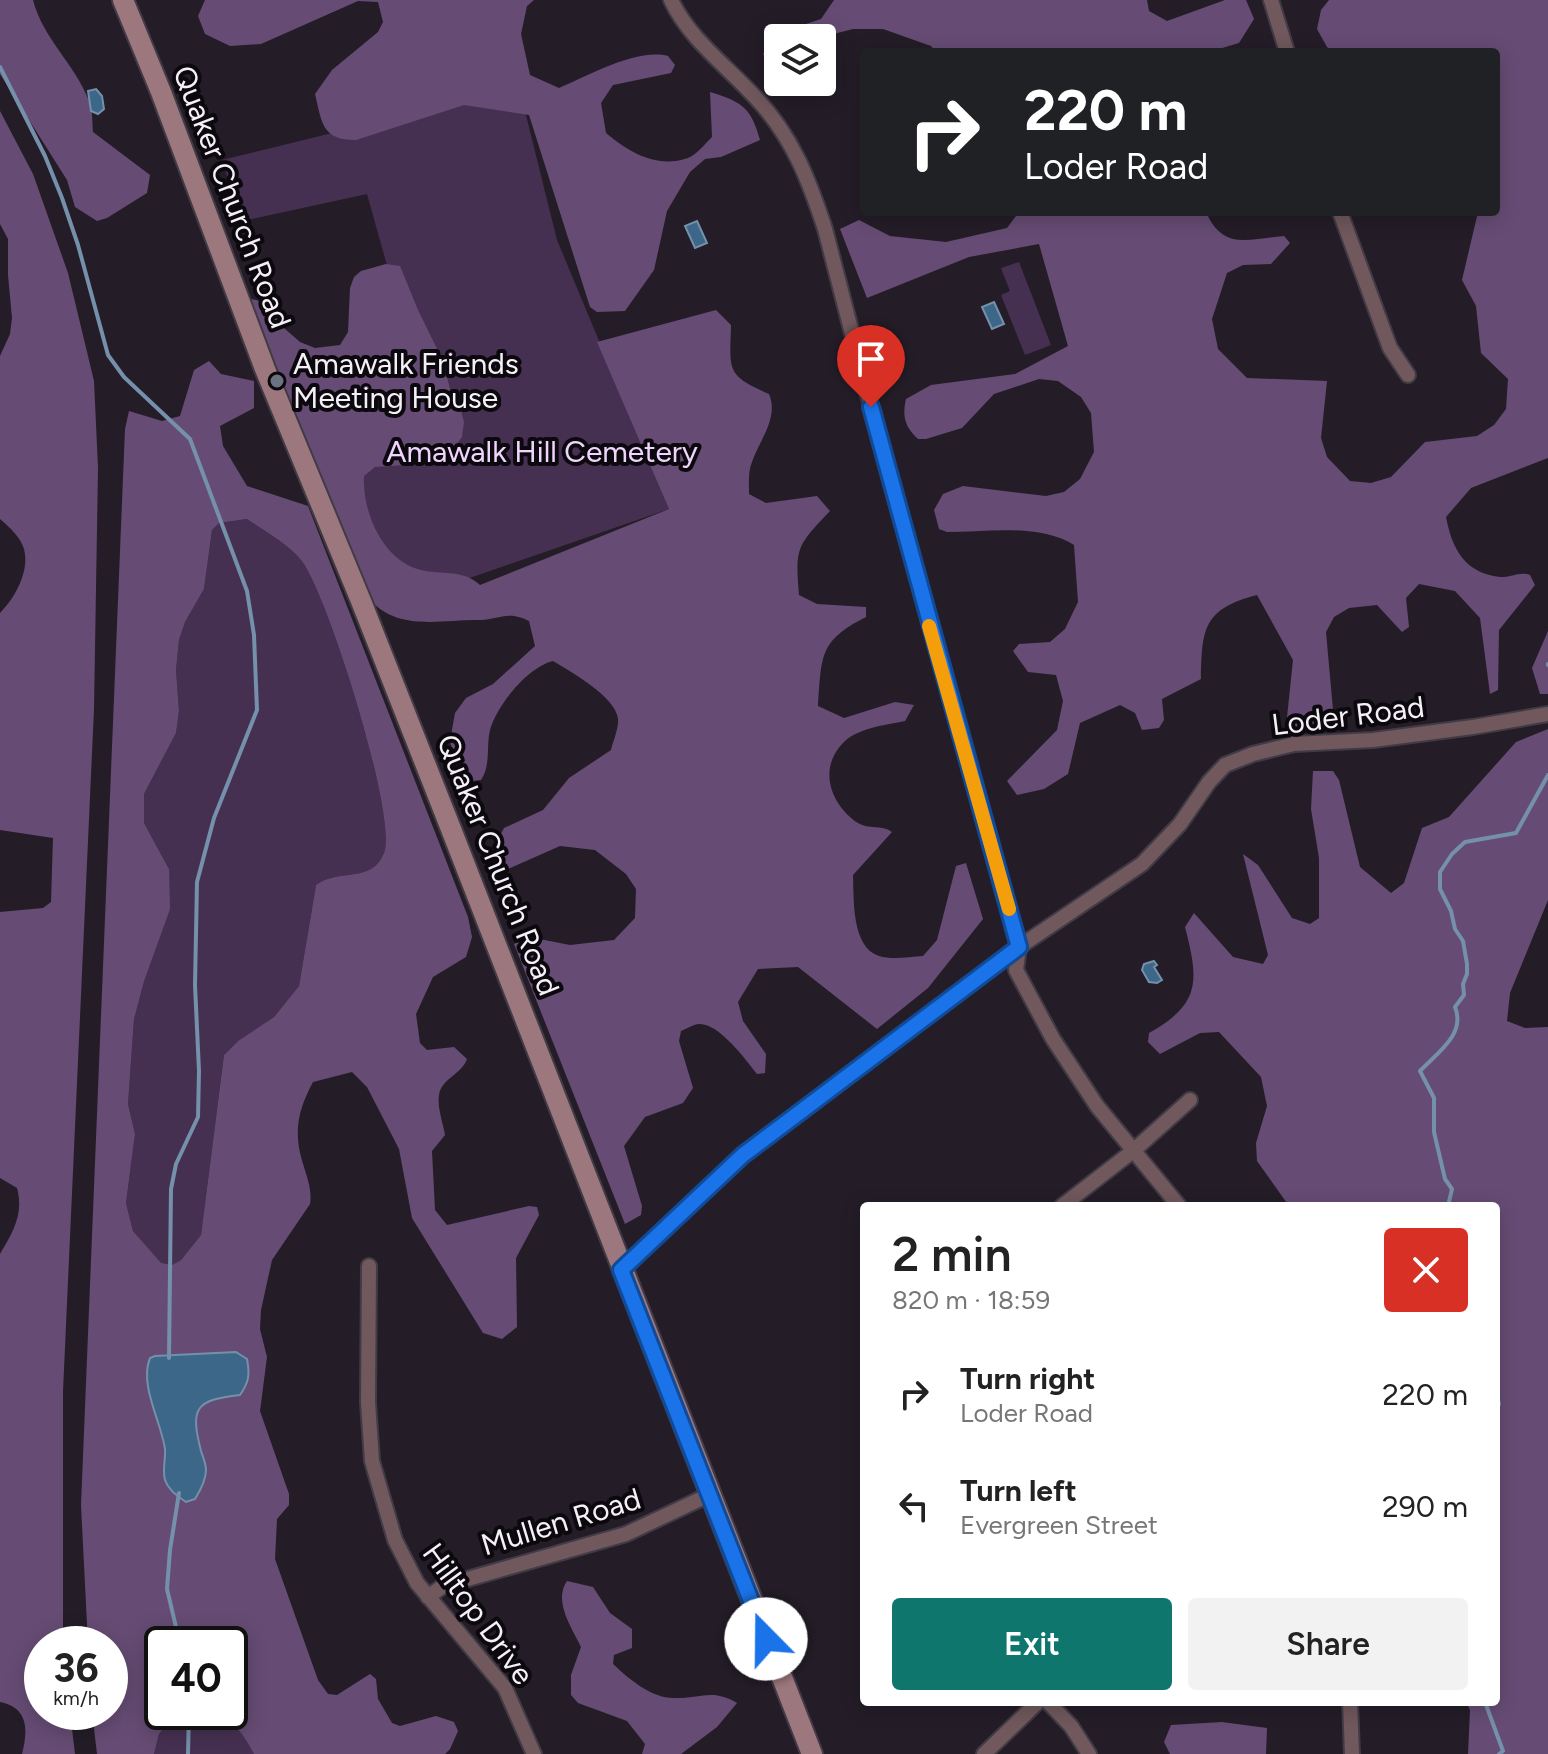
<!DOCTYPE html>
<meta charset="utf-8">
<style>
body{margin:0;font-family:Figtree,sans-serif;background:#f2f2f2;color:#222;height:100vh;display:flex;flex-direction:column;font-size:30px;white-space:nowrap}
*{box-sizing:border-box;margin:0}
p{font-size:26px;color:#767676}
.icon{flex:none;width:44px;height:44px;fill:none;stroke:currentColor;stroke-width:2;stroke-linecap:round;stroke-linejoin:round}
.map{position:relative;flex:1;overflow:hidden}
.side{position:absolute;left:860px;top:1202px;width:640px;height:504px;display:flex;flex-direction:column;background:#fff;border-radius:8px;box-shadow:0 4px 20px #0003}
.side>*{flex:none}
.hud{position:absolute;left:860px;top:48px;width:640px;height:168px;border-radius:8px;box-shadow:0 4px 20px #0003;background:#202124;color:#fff;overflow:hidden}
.fabs{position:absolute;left:764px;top:24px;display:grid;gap:16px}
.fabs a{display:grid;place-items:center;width:72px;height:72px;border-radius:8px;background:#fff;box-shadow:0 4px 20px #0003;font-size:40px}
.speed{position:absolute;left:24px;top:1626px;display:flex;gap:16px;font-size:40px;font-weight:700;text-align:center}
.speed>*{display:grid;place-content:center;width:104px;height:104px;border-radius:50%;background:#fff;box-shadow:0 4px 20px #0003;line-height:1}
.speed small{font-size:20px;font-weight:400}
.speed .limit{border:4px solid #111;border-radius:12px;background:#fff;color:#111}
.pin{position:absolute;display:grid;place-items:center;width:68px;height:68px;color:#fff;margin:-82px -34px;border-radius:50% 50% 50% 0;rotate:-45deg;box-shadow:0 0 8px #0007}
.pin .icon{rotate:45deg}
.me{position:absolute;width:88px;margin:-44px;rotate:338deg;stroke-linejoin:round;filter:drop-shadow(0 0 6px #0008)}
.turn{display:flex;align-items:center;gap:28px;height:168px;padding:0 32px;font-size:36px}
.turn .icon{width:104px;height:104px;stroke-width:2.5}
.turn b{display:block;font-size:56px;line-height:68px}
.round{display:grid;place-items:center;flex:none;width:84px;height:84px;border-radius:8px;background:#f2f2f2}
.headline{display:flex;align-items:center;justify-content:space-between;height:136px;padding:0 32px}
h1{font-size:48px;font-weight:600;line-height:60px}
.primary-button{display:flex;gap:16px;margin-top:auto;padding:16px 32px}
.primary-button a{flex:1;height:92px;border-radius:8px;background:#0f766e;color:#fff;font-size:32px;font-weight:600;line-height:92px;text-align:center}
.primary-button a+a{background:#f2f2f2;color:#222}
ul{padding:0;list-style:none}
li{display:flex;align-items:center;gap:24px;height:112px;padding:0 32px}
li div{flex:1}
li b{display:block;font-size:30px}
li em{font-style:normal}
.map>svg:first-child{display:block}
.green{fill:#463052}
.forest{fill:#664c74;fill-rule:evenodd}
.water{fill:#3d6789;stroke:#7490aa;stroke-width:2}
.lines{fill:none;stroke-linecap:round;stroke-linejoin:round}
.stream{stroke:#7490aa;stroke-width:4}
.street-casing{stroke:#413b45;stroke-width:18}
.secondary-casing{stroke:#413b45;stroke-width:24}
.street{stroke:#70585c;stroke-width:14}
.secondary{stroke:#9d777e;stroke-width:20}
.route-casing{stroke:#114b97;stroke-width:20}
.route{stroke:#1a73e8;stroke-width:14}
.slow{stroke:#f59e0b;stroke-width:14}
.worship-dot{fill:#6b7280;stroke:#0c090e;stroke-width:3}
.labels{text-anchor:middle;stroke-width:8;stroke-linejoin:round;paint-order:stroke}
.street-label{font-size:30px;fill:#f5f0f7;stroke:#0c090e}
.poi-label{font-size:30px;fill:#f5f0f7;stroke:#0c090e;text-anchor:start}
.park-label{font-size:30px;fill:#efd5fd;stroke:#0c090e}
</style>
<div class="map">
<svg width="1548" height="1754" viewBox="0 0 1548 1754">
<rect width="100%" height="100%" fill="#241d28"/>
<!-- green -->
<g class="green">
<polygon points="519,87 557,240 669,509 383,608 322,469 399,308 367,194 242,221 222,160"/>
<polygon points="1019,262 1051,345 1025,355 1001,295 1010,291 1001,268"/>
<path d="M 247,519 C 263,530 290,545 301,560 C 327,592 398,818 384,853 C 372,884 338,868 316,885 L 299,986 L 274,1017 L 238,1041 L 224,1055 L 201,1235 L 181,1260 L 172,1265 L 161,1264 L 133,1231 L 126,1203 L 135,1134 L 128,1104 L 134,1019 L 169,869 L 144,823 L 144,794 L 176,733 L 179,711 L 176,670 L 179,640 L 185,622 L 204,589 L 212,530 L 219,523 Z"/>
<path d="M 176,1712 C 220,1712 232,1711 254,1754 L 154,1754 L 159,1734 Z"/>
</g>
<!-- forest -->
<g class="forest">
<path d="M 0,0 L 33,0 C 43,39 75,64 89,101 C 93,110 92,122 93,132 L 150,175 L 147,193 L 107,218 L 97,221 L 75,207 L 67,180 L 0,74 Z"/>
<path d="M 205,0 L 534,0 L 527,6 L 521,34 L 530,75 L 559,88 C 588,76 636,48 668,56 L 675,65 L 671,73 L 613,85 L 601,103 L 606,133 C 629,152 656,169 688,158 C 696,155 705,144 712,137 L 710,92 C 742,102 751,107 760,140 L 721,157 L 705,159 L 690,172 L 667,211 L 654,270 L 625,311 L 597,312 L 590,307 L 529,115 L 464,105 L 356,140 C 321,140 322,122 315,94 L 332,70 L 378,32 L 383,22 L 378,2 L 358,1 L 261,44 L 230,46 L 205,34 L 198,16 Z"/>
<polygon points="834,0 1147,0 1149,11 1167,21 1225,0 1246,0 1254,19 1239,43 1209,52 936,52 931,46 883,29 853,29 818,38 778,38 778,55 763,55 769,36 821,19"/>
<path d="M 1329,0 L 1548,0 L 1548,458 L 1471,488 L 1446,517 C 1452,548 1464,573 1500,577 C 1511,578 1519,571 1530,575 L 1535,585 L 1499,630 L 1498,690 L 1490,694 L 1480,618 L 1455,591 L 1419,584 L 1406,598 L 1409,627 L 1402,632 L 1377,605 L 1349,608 L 1334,617 L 1326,632 L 1333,710 L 1322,726 L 1286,727 L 1293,660 L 1257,595 C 1203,609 1202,629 1201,679 L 1162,699 L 1164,720 L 1159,728 L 1142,730 L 1135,713 L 1120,705 L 1080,723 L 1068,774 L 1044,789 L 1017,795 L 1007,781 L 1057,730 L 1063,701 L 1056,675 L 1028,672 L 1013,651 L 1019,644 L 1050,642 L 1065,629 L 1078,602 L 1074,545 C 1038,523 987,532 947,532 L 939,529 L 934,510 L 943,494 L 963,486 L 1046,496 L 1064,492 L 1080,479 L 1094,452 L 1091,413 L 1081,397 L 1058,381 L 1039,379 L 994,394 L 962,428 L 926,439 L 918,439 C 905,427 902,417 906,399 L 931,385 L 1015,374 L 1068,346 L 1039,244 L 969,257 L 867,298 L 840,229 L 859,220 L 890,236 L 946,242 L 1007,228 L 1019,212 L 1206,212 C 1223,251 1249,239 1284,236 L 1290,243 L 1271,264 L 1243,265 L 1227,273 L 1212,319 L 1218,349 L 1247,378 L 1327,381 L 1321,438 L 1327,457 L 1350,481 L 1371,483 L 1391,477 L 1425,442 L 1477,436 L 1494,425 L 1506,409 L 1508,379 L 1481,353 L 1476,306 L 1462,280 L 1478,212 L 1496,212 L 1496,52 L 1335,52 L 1327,47 L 1317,29 L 1321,10 Z"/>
<path d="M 0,111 L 33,174 L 68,273 L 94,381 L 98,468 L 94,709 L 63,1391 L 63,1644 L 42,1644 L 42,1712 L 70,1712 L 75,1754 L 22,1754 C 28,1730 29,1708 0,1702 L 0,1254 C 13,1232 24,1214 17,1188 L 0,1178 L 0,912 L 43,908 L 51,902 L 53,838 L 0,830 L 0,613 C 15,598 30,571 24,549 C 20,536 9,527 0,519 L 0,356 L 10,334 L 12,318 L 8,275 L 8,239 L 0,224 Z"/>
<path d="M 386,264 L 400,266 L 418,310 L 443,361 L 450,389 L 460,407 L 464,422 L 462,437 L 453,449 L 445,455 L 405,465 L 375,467 L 364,476 C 362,512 383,561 421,570 C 441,575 463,569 480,585 L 669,509 L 597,342 L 716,310 L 731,325 C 730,370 725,375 769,394 C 779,418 760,439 752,462 C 748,471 749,484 749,494 L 766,503 L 817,496 L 830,511 C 797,546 795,547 799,595 L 817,604 L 866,607 L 866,617 C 818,641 822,657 818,706 L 844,718 L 895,702 L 914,705 L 905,721 C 886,725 856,728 842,744 C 818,770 831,805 858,823 C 869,830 881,824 892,832 L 853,875 C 854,898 851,947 879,956 C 891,960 910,957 923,956 L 937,940 L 956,866 L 966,863 L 983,919 L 928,988 L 877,1029 L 798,967 L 758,969 L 738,1002 L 743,1021 L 766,1054 L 765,1073 L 757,1074 C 746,1060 719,1023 699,1024 C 694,1024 686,1029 681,1031 L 679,1041 L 693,1088 L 683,1103 L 645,1117 L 624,1146 L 642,1206 L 641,1215 L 625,1224 L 514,944 L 529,937 L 570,945 L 614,940 L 635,918 L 636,889 L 626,874 L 595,850 L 560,846 L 508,869 L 495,845 L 504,828 L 543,810 L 569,778 L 611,750 C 613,741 619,728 618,719 C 616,697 570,671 553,661 C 528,667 497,705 490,730 C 486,747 491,765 481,780 L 472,781 L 457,771 L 450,741 L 455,713 L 466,698 L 493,684 L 535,646 L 529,621 C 507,609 497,621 475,620 C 441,620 402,630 374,604 L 252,308 L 252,299 L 266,303 L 284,328 L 300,342 L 315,348 L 340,345 L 348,332 L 350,288 L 354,277 L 361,271 Z"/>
<path d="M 209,361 L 221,374 L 254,381 L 254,408 L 220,426 L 223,446 L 247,486 L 308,506 L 468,917 L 472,937 L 466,957 L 433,977 L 416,1014 L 420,1043 L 427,1050 L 454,1047 L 467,1059 C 462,1074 441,1079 439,1095 C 437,1107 443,1123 445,1135 L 432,1151 L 435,1210 L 447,1225 L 529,1206 L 537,1207 L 539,1215 L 516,1258 L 517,1327 L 502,1339 L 483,1333 L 412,1218 L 399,1149 L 367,1087 L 352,1072 L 313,1082 C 297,1112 293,1134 304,1167 C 308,1180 312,1191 310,1204 L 272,1260 L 261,1310 L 260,1329 L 267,1357 L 260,1411 L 289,1494 L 289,1505 L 277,1519 L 275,1559 L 318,1680 L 328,1694 L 337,1695 L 370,1674 L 376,1679 L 378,1699 L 392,1723 L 400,1726 L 436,1716 L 454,1722 L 458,1731 L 450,1749 L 445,1754 L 254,1754 C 245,1737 233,1718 214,1712 L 230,1712 L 230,1644 L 162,1644 L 162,1712 L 176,1712 L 159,1734 L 154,1754 L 97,1754 L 92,1712 L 110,1712 L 110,1644 L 88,1644 L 81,1505 L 125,429 L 129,411 L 162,421 L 180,416 L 194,370 ZM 247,519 C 263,530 290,545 301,560 C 327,592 398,818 384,853 C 372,884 338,868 316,885 L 299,986 L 274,1017 L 238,1041 L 224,1055 L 201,1235 L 181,1260 L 172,1265 L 161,1263 L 133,1231 L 126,1203 L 135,1134 L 128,1104 L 134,1019 L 144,981 L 170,909 L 169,869 L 144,823 L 144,794 L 176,733 L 179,711 L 176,670 L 179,640 L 185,622 L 204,589 L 212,530 L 219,523 ZM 151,1395 L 239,1395 C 195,1400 190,1408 201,1451 C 203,1457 206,1464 206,1470 C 206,1480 200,1491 195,1499 L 165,1480 L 165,1449 Z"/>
<polygon points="1548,631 1548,694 1540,694 1532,668"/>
<path d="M 1548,729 L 1548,900 L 1510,993 L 1507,1021 L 1525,1028 L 1548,1027 L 1548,1754 L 1468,1754 L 1470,1710 L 1466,1702 L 1496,1702 L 1496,1206 L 1289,1206 L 1257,1161 L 1256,1143 L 1267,1106 L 1261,1077 L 1219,1032 L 1200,1033 L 1160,1054 L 1148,1042 L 1149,1033 C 1201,1004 1199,981 1185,927 L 1194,913 L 1233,957 L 1263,964 L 1268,955 L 1243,854 L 1258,865 L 1292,918 L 1310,924 L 1319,918 L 1319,858 L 1311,809 L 1313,771 L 1333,771 L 1339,780 L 1360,867 L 1391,893 L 1404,883 L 1422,828 L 1449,817 L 1516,742 Z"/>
<path d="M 567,1581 L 593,1587 L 610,1613 L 632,1629 L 632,1648 L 614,1655 L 613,1664 C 629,1679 651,1698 674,1698 C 702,1699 711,1688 737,1703 L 717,1727 L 681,1754 L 642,1754 L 645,1744 L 627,1721 L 578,1703 L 571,1695 L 571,1675 L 581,1647 C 572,1628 553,1601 567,1581 Z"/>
<polygon points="1222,1722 1267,1728 1266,1754 1170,1754 1164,1742 1171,1725"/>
</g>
<!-- water -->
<g class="water">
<polygon points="96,89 102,96 104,109 98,114 91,111 88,91"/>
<polygon points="697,221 707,243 695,248 685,226"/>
<polygon points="994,302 1004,324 992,329 982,307"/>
<polygon points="1154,961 1157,965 1154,967 1162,980 1157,983 1149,982 1142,970 1144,964"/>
<path d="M 236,1352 L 247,1359 C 250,1375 249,1382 240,1395 C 195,1400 190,1408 201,1451 C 203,1457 206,1464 206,1470 C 206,1480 200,1491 195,1499 L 186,1502 C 178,1497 168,1489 165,1480 C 162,1470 166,1458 165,1449 C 161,1421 139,1385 150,1358 L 155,1356 Z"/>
</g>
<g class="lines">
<!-- stream -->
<g class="stream">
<polyline points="0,67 45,156 62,198 78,245 108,355 124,377 190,439 247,591 254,635 257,710 214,818 197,882 195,985 199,1071 198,1117 176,1164 171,1189 169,1358"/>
<polyline points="1548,664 1548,665"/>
<path d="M 1448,1206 L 1452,1189 L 1445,1179 L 1434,1132 L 1434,1098 L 1420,1071 C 1438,1052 1466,1034 1455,1007 L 1464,995 L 1463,984 L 1467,974 L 1467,964 L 1463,941 L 1455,929 L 1451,911 L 1440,889 L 1440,872 L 1452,854 L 1465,842 L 1516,833 L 1548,775"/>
<polyline points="1496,1392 1499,1404 1496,1408"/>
<polyline points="179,1493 170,1550 167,1589 180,1644"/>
<polyline points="1485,1702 1503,1751 1499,1754"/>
<polyline points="188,1754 189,1712"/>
</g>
<!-- street casing -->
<g class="street-casing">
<g id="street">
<path d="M 671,0 C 690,40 727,66 756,98 C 792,136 809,180 825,229 L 890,480 L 1019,947 L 1016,970 L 1053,1039 L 1097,1106 L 1179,1206"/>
<polyline points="1271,0 1287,52"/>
<polyline points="1340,212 1390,348 1408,375"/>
<polyline points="1062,1206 1133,1151 1190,1100"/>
<polyline points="369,1266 368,1402 372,1461 395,1540 417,1583 505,1688 534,1754"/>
<polyline points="621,1270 743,1155 1019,947 1142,864 1180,824 1209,782 1225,765 1253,754 1294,744 1373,740 1473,727 1548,714"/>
<polyline points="428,1597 443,1586 626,1534 709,1495"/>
<polyline points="1048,1702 1071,1726 1089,1754"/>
<polyline points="1350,1702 1352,1754"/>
<polyline points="984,1754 1038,1702"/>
</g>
</g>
<!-- secondary casing -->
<g class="secondary-casing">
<polyline id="secondary" points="123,0 161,92 265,369 361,601 451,829 812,1754"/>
</g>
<!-- street -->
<use href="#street" class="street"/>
<!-- secondary -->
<use href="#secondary" class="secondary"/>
</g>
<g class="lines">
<!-- route casing -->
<g class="route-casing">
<polyline id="route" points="766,1639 621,1270 743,1155 1019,947 871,407"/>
</g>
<!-- route -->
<use href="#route" class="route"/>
<!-- slow -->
<polyline class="slow" points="929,626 1009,909"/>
</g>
<!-- markers -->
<circle class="worship-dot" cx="277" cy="381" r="8"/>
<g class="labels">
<!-- street labels -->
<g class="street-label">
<text transform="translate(232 197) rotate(69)" y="10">Quaker Church Road</text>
<text transform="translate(1348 716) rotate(-7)" y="10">Loder Road</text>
<text transform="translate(498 865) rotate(68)" y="10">Quaker Church Road</text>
<text transform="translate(561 1522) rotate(-17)" y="10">Mullen Road</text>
<text transform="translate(478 1614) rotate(54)" y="10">Hilltop Drive</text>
</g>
<!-- poi labels -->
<g class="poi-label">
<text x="293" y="374">Amawalk Friends<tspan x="293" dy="34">Meeting House</tspan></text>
</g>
<!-- park labels -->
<g class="park-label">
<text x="542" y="462">Amawalk Hill Cemetery</text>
</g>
</g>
</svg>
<div class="fabs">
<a><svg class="icon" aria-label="layers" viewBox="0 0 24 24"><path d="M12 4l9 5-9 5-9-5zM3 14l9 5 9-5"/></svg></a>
</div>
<div class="speed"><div>36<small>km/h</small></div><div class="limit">40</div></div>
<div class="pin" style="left:871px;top:407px;background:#d93025"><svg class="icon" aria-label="arrive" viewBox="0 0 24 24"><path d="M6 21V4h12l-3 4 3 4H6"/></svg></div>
<svg class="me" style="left:766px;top:1639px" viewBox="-20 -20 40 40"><circle r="19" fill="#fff"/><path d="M0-13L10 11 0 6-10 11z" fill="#1a73e8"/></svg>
<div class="hud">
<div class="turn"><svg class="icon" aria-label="right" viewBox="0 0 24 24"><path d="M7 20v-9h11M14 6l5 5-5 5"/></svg><div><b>220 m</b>Loder Road</div></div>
</div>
<section class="side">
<div class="headline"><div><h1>2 min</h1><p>820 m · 18:59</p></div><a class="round" style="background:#d93025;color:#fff"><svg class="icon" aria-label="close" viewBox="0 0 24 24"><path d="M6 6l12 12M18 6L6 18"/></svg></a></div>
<ul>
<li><svg class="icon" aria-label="right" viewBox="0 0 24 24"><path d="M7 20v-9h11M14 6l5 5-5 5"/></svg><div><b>Turn right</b><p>Loder Road</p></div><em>220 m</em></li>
<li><svg class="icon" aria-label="left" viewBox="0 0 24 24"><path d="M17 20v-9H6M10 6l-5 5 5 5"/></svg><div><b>Turn left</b><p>Evergreen Street</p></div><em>290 m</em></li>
</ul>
<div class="primary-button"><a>Exit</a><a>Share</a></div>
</section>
</div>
